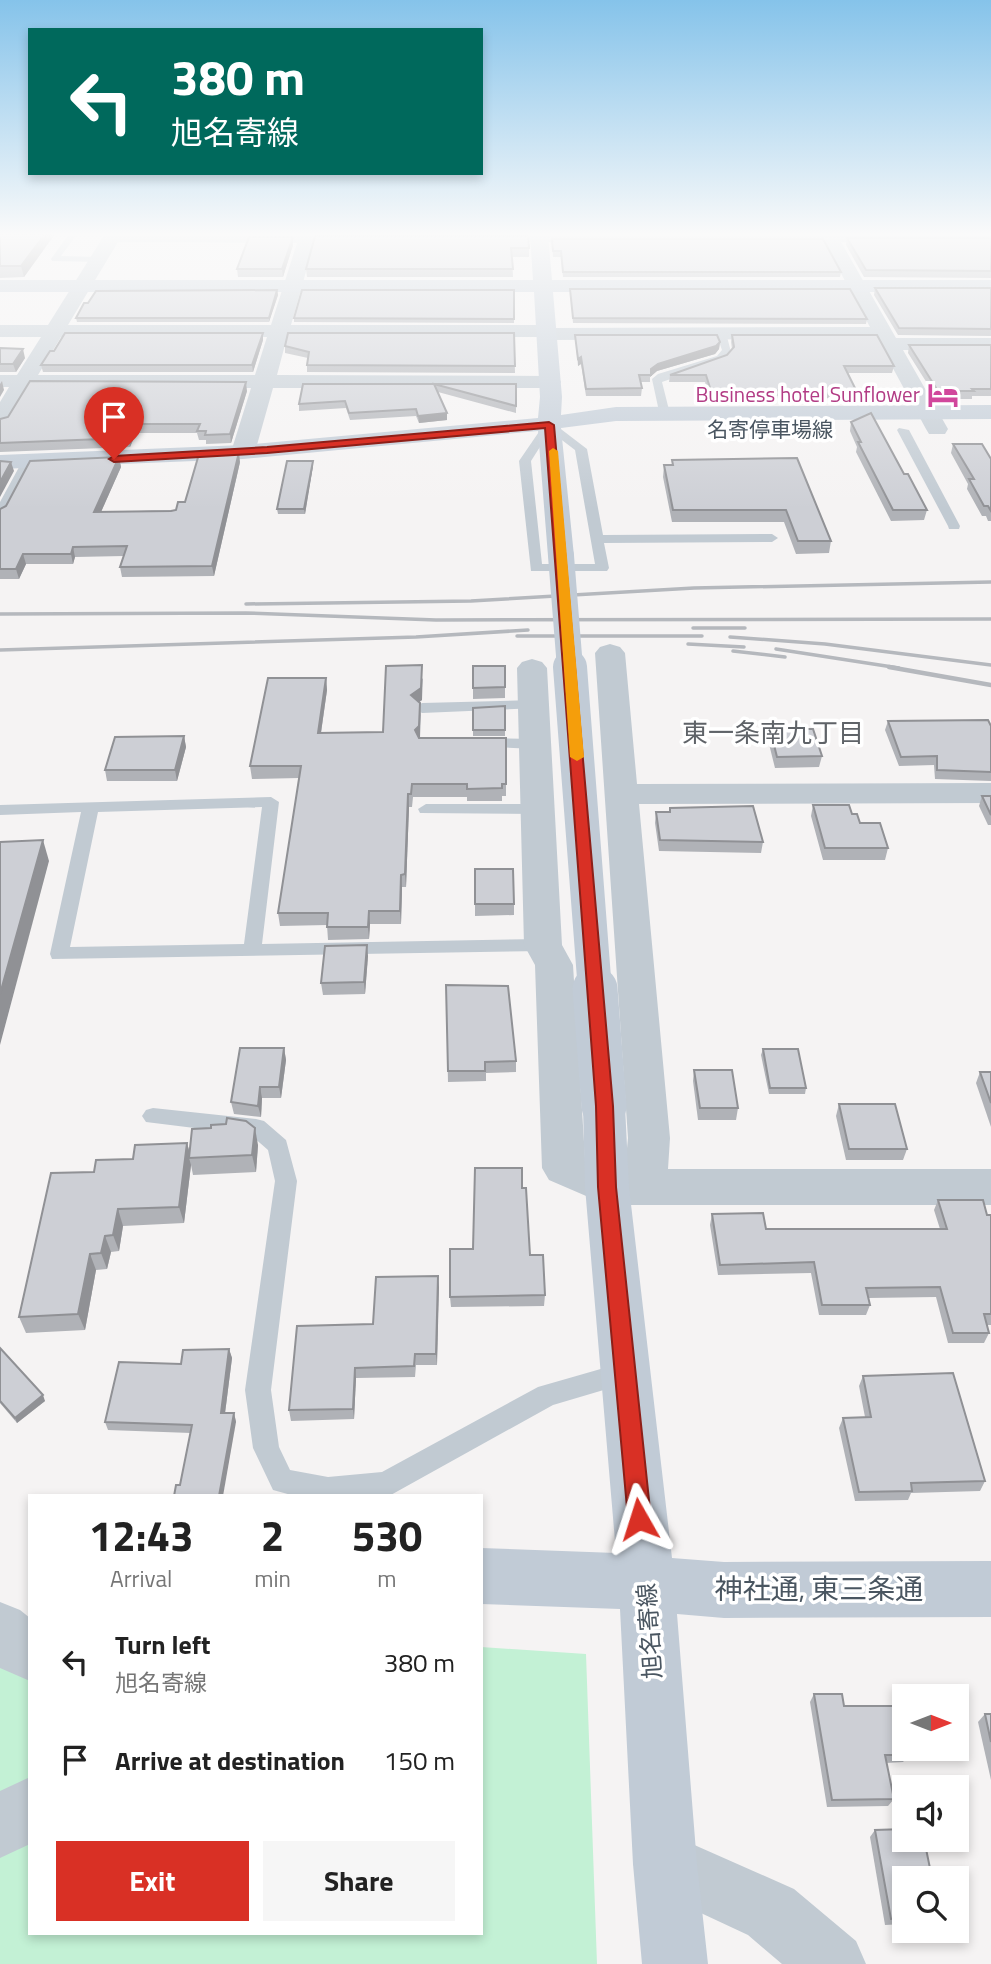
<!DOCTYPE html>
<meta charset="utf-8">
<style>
body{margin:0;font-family:"Titillium Web","Noto Sans JP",sans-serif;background:#f6f6f6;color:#222;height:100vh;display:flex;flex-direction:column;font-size:26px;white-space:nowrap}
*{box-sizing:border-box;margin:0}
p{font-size:23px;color:#767676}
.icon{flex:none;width:38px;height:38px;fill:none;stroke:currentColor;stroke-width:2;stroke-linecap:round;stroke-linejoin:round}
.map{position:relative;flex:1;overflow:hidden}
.sheet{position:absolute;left:28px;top:1494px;width:455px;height:441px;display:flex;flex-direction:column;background:#fff;border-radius:0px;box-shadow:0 4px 10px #0003}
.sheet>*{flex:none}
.top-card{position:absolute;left:28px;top:28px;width:455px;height:147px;border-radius:0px;box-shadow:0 4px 10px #0003;background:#00695c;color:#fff;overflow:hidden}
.needle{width:46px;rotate:90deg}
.fabs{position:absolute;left:892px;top:1684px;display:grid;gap:14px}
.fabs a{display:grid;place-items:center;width:77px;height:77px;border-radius:0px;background:#fff;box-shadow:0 4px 10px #0003;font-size:35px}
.pin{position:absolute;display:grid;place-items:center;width:60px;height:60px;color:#fff;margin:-72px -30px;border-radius:50% 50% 50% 0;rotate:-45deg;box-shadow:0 0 7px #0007}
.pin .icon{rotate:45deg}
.me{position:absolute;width:77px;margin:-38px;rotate:354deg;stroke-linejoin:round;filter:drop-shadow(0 0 5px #0008)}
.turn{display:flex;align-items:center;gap:24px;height:147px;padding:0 28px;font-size:32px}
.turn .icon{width:91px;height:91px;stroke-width:2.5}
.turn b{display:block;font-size:49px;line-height:60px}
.eta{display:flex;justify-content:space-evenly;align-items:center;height:119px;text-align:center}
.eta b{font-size:42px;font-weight:700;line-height:49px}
.button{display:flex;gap:14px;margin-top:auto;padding:14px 28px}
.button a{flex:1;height:80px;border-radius:0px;background:#d93025;color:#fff;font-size:28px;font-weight:700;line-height:80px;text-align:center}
.button a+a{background:#f6f6f6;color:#222}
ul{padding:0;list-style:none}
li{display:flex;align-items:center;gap:21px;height:98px;padding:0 28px}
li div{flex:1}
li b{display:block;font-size:26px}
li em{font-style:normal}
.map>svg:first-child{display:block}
.green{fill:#c3f1d5}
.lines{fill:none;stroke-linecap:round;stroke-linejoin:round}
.lane{fill:#c1cad2;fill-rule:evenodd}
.street{fill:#c1cad2;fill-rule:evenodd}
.secondary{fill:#c1cbd6;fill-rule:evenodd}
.rail-far1{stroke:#b5b8bd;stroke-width:3.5}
.rail{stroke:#b5b8bd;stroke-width:4.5}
.secondary-bridge-far2{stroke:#c1cbd6;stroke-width:26}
.secondary-bridge-far1{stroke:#c1cbd6;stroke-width:34}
.secondary-bridge{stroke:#c1cbd6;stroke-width:45}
.wall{fill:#b0b2b7}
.shaded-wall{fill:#909195}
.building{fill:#cdcfd5;stroke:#909195;stroke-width:2}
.route{fill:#d93025;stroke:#8d1f18;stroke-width:2}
.slow{fill:#f59e0b}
.labels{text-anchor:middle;stroke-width:7;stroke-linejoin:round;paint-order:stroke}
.far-hotel-label{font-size:21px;fill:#b23c85;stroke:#fff;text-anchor:end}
.far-street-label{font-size:21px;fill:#4a5661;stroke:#fff}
.street-label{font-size:24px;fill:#4a5661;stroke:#fff}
.neighbourhood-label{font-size:26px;fill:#5f6368;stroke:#fff}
.near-street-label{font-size:28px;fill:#4a5661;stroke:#fff}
</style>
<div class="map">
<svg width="991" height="1964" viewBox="0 0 991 1964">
<rect width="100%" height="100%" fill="#f5f3f3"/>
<!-- green -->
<polygon class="green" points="481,1647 586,1654 597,1964 0,1964 0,1652 30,1668 30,1934 481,1934"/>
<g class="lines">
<!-- lane -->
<g class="lane">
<polygon points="69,234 77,234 61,256 99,257 103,260 102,262 52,261 51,259"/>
<polygon points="721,330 726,333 731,352 725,360 662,382 670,414 660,416 652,379 658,374 717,356 722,350 716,333"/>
<path d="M 545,423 L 553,423 L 587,449 L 603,535 L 772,534 L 778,538 L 772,542 L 604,543 L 609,568 L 607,571 L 531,571 L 519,461 ZM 550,431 L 575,450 L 595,564 L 542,564 L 531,461 Z"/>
<polygon points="899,428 909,430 960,526 959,529 949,529 948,526 897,430"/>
<polygon points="24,458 34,461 6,514 0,518 0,502"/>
<polygon points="534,700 539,702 542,705 539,708 422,713 414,708 422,703"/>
<polygon points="480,738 535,739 543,744 535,749 474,746 472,743"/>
<path d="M 271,797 L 279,802 L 262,944 L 543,939 L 550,940 L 552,945 L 550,950 L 543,951 L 52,959 L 50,954 L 81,812 L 0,815 L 0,805 ZM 262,807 L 244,944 L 70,947 L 98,812 Z"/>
<polygon points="426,804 536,804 544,809 536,814 420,813 418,809"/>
<polygon points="153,1108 256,1119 264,1121 286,1140 297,1181 271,1390 279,1447 290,1470 328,1477 382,1472 538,1387 625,1362 634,1365 637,1373 634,1381 553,1405 389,1496 295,1496 273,1490 253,1448 245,1390 275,1181 268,1150 251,1135 146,1122 142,1116 146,1110"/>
</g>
<!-- street -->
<g class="street">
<path d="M 105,234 L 370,234 L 375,238 L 366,243 L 314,243 L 291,325 L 544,325 L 552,328 L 870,327 L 824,242 L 475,242 L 469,241 L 466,237 L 469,234 L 991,234 L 991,242 L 841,242 L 896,338 L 991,338 L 991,350 L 903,350 L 948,429 L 945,434 L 929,434 L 926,429 L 877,339 L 545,340 L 537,337 L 287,337 L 277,375 L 550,376 L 558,377 L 561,382 L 558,387 L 550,388 L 273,388 L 255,452 L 251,457 L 235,457 L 231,452 L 251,388 L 31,387 L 8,425 L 0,427 L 0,402 L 9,387 L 0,387 L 0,375 L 17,375 L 41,337 L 0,337 L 0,325 L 48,325 ZM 118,242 L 297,243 L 271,325 L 68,325 ZM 61,337 L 267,337 L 255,375 L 38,375 Z"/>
<polygon points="610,644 620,647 625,653 637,784 991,783 991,803 639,804 670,1138 668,1169 991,1169 991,1205 607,1205 549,1180 542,1168 535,965 524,945 517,668 522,662 532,659 542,662 547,668 562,945 573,965 585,1158 610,1169 625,1169 628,1138 595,653 600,647"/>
<polygon points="0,1602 20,1610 30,1618 30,1681 0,1668"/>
<polygon points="30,1777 30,1844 0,1858 0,1791"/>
<polygon points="665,1832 794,1889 856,1941 866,1964 782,1964 748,1935 643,1886 633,1864 643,1842"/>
</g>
<!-- secondary -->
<g class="secondary">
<polygon points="530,234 548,234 552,280 991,280 991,292 553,292 562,397 561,415 616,407 991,405 991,419 616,421 561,428 574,556 570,562 561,564 552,562 548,556 538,431 243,459 0,469 0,455 243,445 538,418 540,397 534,292 0,292 0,280 533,280"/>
<polygon points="604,1090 619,1095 625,1106 629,1187 672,1558 724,1562 991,1561 991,1617 724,1618 677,1614 697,1864 708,1964 642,1964 633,1864 620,1609 481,1604 481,1548 616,1553 585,1187 583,1106 589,1095"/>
</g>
<!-- rail-far1 -->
<g class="rail-far1">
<polyline points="246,604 471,601 694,588 991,582"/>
<polyline points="0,614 246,613 436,620 991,619"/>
<polyline points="693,628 745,628"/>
<polyline points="517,636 702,636"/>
<polyline points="730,637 825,644 991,665"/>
<polyline points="688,644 744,647"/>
<polyline points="776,649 899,668"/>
<polyline points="0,650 416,637 528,630"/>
<polyline points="733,651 785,657"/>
</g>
<!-- rail -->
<polyline class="rail" points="889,667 991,685"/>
<!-- secondary-bridge-far2 -->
<polyline class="secondary-bridge-far2" points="561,556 570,668"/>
<!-- secondary-bridge-far1 -->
<polyline class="secondary-bridge-far1" points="570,667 595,991"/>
<!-- secondary-bridge -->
<polyline class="secondary-bridge" points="595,989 604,1106"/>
</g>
<!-- wall -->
<g class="wall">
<polygon points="0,234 55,234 24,277 0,278"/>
<polygon points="315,236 529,248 529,257 512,257 513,277 307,277 306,269"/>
<polygon points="293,237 293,245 283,277 238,277 237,269"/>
<polygon points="847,238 991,238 991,278 864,277 846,245"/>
<polygon points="552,239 841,272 840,277 563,277 561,257 553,257"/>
<polygon points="875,288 991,288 991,336 898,335 874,295"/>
<polygon points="570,289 867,319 866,324 573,323"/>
<polygon points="277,290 278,295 269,322 77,322 76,318 88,303"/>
<polygon points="514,290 514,323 294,322 294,318"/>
<polygon points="263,333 263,340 253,372 43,372 41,365"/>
<polygon points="514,333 515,373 307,372 307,365 308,358 285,353 285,346"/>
<polygon points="575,335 720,342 719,349 715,354 657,371 650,377 650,382 641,382 642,388 641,396 586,396 581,364 578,366"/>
<polygon points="732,335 894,366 892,373 848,373 856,390 855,398 710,399 705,382 669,382 670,375 727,355 732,349 731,342"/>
<polygon points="909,345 991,345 991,396 972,396 972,399 937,399 908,353"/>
<polygon points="0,348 25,358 16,372 0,372"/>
<polygon points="303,384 516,384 516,413 438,392 447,413 447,420 419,423 416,416 350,420 346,408 299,411 299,404"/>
<polygon points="247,391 231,443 206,444 206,440 199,440 197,433 136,433 130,447 0,452 0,419"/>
<polygon points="851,422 904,474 927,510 924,520 891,521 856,452 857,447 850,431"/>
<polygon points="953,444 991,459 991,521 988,521 986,516 982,516 967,489 968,484 951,453"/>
<polygon points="119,457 121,467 101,512 176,510 240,462 214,576 122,577 120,567 124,556 75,557 73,564 26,564 19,579 0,579 0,509"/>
<polygon points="797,458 831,541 829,553 796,554 784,522 672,522 663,477 664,465 672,465 672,460"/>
<polygon points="313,466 305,514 278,514 277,509"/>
<polygon points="473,666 505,666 505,698 473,699"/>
<polygon points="326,678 327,690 321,733 383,732 423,678 422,700 419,702 420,703 421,715 420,738 506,738 506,796 502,796 502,801 467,801 467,797 413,797 412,807 409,807 406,887 402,887 401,924 370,924 369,939 328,940 327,925 280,926 278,913 299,778 252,779 250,766"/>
<polygon points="505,706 505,736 473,736 473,708"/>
<polygon points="888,721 991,726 991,781 935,779 934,765 899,766 885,730"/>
<polygon points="770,729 822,756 819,767 775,768 768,740"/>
<polygon points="184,736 186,747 177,781 107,781 105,770"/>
<polygon points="982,796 991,796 991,825 988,825 979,806"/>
<polygon points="813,805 852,814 860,823 888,848 885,860 823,860 811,816"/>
<polygon points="670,808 763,842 761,853 659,851 655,823 656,812 669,812"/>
<polygon points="475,869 514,904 514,915 475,916"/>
<polygon points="368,956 365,994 323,995 321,983"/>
<polygon points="446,985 516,1061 516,1072 486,1073 486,1081 448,1082"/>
<polygon points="284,1048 286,1060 281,1098 262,1098 261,1117 234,1114 231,1102"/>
<polygon points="763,1049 806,1088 805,1094 769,1094 761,1055"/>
<polygon points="694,1070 738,1108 736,1120 698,1120 693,1081"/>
<polygon points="980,1072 991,1072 991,1127 976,1083"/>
<polygon points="839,1104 907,1149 903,1160 846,1160 836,1116"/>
<polygon points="187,1143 190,1153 258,1145 256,1172 193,1175 191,1165 184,1223 123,1226 119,1251 111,1252 107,1269 96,1270 85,1330 26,1333 19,1317 94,1172"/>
<polygon points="522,1188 530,1255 545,1295 544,1306 451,1307 450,1297 473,1249"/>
<polygon points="938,1200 987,1215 991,1215 991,1325 987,1325 989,1333 984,1343 948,1343 936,1297 868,1298 870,1305 866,1315 819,1315 811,1273 718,1275 710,1225 712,1214 766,1229 940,1229 934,1210"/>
<polygon points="438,1276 437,1365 416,1365 415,1377 356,1378 354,1419 291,1421 289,1410 373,1324"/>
<polygon points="0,1348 45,1401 17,1423 0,1403"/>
<polygon points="229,1349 232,1358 225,1413 234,1413 236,1422 180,1485 191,1433 108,1430 105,1422 181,1364"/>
<polygon points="863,1376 985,1481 980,1491 911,1493 908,1500 855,1501 839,1428 843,1418 865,1417 859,1386"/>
<polygon points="814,1694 844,1706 909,1755 903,1762 886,1763 894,1799 888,1806 827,1807 810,1702"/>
<polygon points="985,1714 991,1714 991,1780 978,1722"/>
<polygon points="875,1830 905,1878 905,1924 885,1925 870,1837"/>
</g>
<!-- shaded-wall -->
<g class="shaded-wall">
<polygon points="45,234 55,234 24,277 21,266"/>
<polygon points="293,237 293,245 283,277 282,269"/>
<polygon points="277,290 278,295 269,322 269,318"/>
<polygon points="263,333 263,340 253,372 252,365"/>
<polygon points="720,342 719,349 715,354 657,371 650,377 651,369 658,364"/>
<polygon points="23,349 25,358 16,372 13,364"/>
<polygon points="581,357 581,364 578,366 578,359"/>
<polygon points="2,381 4,390 0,397 0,384"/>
<polygon points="246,382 247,391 231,443 230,434"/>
<polygon points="447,413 447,420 419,423 418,416"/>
<polygon points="134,424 136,433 130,447 128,438"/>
<polygon points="239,452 240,462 214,576 212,566"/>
<polygon points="119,457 121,467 97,521 94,512"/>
<polygon points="313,461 313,466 305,514 304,509"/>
<polygon points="11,462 14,471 0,497 0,482"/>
<polygon points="73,547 75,557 73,564 71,554"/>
<polygon points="23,554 26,564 19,579 16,569"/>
<polygon points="422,665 422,700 412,707 411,695"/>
<polygon points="326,678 327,690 319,746 318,733"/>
<polygon points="420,703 420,739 415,742 415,730"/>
<polygon points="184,736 186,747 177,781 175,770"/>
<polygon points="408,794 409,807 406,887 405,874"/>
<polygon points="43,840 49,861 0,1045 0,994"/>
<polygon points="401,875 402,887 401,924 400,911"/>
<polygon points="369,911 370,924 369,939 368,927"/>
<polygon points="367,945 368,956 365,994 364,982"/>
<polygon points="284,1048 286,1060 281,1098 279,1087"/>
<polygon points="260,1087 262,1098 261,1117 258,1106"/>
<polygon points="255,1128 258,1145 256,1172 252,1155"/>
<polygon points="187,1143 191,1158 189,1158 191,1165 184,1223 179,1207"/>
<polygon points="118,1209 123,1226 119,1251 113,1235"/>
<polygon points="105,1236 111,1252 107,1269 101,1253"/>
<polygon points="90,1254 96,1270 85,1330 78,1314"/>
<polygon points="438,1276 439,1287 437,1365 436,1354"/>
<polygon points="229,1349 232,1358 224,1421 221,1413"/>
<polygon points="355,1368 356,1378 354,1419 353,1409"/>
<polygon points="43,1395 45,1401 17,1423 15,1418"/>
<polygon points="234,1413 236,1422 223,1496 219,1496"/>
</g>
<!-- building -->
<g class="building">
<polygon points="0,234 45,234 21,266 0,266"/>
<polygon points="315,236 528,236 529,248 511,248 513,269 306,269"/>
<polygon points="249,237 293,237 282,269 237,269"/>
<polygon points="847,238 991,238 991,271 866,270"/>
<polygon points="552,239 823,239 841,272 563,272 561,251 553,251"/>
<polygon points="875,288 991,288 991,329 899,328"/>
<polygon points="570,289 850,289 867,319 573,318"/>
<polygon points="277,290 269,318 76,318 84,303 88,303 96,291"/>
<polygon points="302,290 514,290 514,319 294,318"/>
<polygon points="65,333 263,333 252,365 41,365 50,351 54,351"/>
<polygon points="288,333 514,333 515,366 307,365 309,352 285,346"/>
<polygon points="575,335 717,335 720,342 716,346 658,364 651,369 651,375 639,375 642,388 586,389 581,357 578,359"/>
<polygon points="732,335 877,335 894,366 844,366 856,390 711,391 706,375 670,375 727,355 734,347"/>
<polygon points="909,345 991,345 991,389 972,389 974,391 938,391"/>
<polygon points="0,348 23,349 13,364 0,364"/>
<polygon points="30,381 246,382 230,434 205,435 206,431 197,431 200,424 134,424 128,438 0,443 0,419 8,417"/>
<polygon points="303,384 516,384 516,406 434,384 447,413 418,416 416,409 349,413 345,401 299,404"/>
<polygon points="871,413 904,474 908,474 927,510 893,510 858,442 861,442 851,422"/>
<polygon points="953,444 982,444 991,459 991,511 988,506 984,506 969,479 974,479"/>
<polygon points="239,452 212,566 120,567 127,546 73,547 71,554 23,554 16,569 0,569 0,509 6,506 30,461 119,457 94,512 171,511 176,510 178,502 185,502 199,454"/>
<polygon points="797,458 831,541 798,541 786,510 673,510 664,465 673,465 672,460"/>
<polygon points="0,461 11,462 0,482"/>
<polygon points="287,461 313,461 304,509 277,509"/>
<polygon points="422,665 421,688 411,695 420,703 419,726 415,730 419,738 506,738 506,784 502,784 502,788 467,789 467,784 412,784 411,794 408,794 405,874 401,875 400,911 369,911 368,927 327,927 328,913 278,913 301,766 250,766 268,678 326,678 318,733 383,732 386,666"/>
<polygon points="473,666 505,666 505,687 473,688"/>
<polygon points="505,706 505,730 473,730 473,708"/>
<polygon points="988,720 991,726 991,772 937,770 937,756 901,757 888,721"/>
<polygon points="770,729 813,729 822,756 777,757"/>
<polygon points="184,736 175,770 105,770 115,737"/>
<polygon points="982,796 991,796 991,815"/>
<polygon points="813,805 849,805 852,814 857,814 860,823 880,823 888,848 825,848"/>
<polygon points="753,806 763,842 660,840 656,812 670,812 670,808"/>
<polygon points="43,840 0,994 0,842"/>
<polygon points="475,869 513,869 514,904 475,904"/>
<polygon points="367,945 364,982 321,983 325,946"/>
<polygon points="446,985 508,986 516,1061 485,1062 485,1071 448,1071"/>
<polygon points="240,1048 284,1048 279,1087 260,1087 258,1106 231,1102"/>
<polygon points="763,1049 798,1049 806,1088 770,1088"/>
<polygon points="694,1070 732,1070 738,1108 700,1108"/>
<polygon points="980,1072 991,1072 991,1103"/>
<polygon points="839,1104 895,1104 907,1149 849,1149"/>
<polygon points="227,1118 246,1121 255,1128 252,1155 189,1158 192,1129 211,1128 211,1125 226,1124"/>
<polygon points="187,1143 179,1207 118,1209 113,1235 105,1236 101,1253 90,1254 78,1314 19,1317 51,1173 94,1172 96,1160 133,1159 135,1145"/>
<polygon points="475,1168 522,1168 522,1188 526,1188 530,1255 543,1255 545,1295 450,1297 450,1249 473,1249"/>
<polygon points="938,1200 983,1200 987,1215 991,1215 991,1314 984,1314 989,1333 953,1333 940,1287 866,1288 870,1305 822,1305 814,1262 720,1265 712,1214 763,1213 766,1229 947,1229"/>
<polygon points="438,1276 436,1354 415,1354 414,1366 355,1368 353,1409 289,1410 297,1326 373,1324 376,1277"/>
<polygon points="0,1348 43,1395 15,1418 0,1401"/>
<polygon points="229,1349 221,1413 234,1413 219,1496 174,1496 176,1485 180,1485 192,1425 105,1422 119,1362 181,1364 183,1350"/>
<polygon points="953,1373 985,1481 911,1483 912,1491 859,1492 843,1418 871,1417 863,1376"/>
<polygon points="814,1694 842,1694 844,1706 899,1706 905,1735 905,1748 908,1748 909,1755 885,1755 894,1799 832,1800"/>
<polygon points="985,1714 991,1714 991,1742"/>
<polygon points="905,1829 905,1839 924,1839 932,1878 905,1878 905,1918 891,1919 875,1830"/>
</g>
<!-- sky -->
<linearGradient id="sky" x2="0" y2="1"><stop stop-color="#85c3ea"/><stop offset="0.46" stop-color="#fafafa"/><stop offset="1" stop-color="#fafafa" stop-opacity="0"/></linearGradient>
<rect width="991" height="509" fill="url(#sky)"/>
<!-- route -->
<polygon class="route" points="549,422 554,425 613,1106 616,1187 651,1519 647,1526 639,1530 632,1526 628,1519 598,1187 596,1106 545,428 267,453 114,462 109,459 114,456 267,447"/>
<!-- slow -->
<polygon class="slow" points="553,448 558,451 584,757 577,761 570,757 549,451"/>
<!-- icons -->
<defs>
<g id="hotel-bare" transform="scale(2.415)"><path d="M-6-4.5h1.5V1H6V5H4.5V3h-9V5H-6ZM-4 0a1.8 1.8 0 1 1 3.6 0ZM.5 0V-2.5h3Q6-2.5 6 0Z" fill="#d1479c" stroke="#fff" stroke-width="2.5" paint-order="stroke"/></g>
</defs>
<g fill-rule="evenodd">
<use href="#hotel-bare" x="943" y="395"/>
</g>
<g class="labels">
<!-- far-hotel labels -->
<g class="far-hotel-label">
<text x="920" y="402">Business hotel Sunflower</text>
</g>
<!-- far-street labels -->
<g class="far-street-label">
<text x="770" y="437">名寄停車場線</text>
</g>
<!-- street labels -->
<g class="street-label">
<text transform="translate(650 1631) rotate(-94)" y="8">旭名寄線</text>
</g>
<!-- neighbourhood labels -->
<g class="neighbourhood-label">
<text x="773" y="742">東一条南九丁目</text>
</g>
<!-- near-street labels -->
<g class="near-street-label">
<text x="819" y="1599">神社通, 東三条通</text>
</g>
</g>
</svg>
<div class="fabs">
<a><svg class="needle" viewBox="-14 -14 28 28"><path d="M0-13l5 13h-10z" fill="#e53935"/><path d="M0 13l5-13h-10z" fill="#767676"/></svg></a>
<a><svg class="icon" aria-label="sound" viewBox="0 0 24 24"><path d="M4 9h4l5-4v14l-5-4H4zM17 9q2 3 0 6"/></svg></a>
<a><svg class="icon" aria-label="search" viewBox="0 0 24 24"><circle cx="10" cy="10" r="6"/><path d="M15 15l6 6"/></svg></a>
</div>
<div class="pin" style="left:114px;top:459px;background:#d93025"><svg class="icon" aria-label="arrive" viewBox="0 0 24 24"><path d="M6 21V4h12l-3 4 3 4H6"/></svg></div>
<svg class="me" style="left:639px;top:1519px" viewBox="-20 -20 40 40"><path d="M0-17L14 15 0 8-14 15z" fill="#d93025" stroke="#fff" stroke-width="4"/></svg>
<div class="top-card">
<div class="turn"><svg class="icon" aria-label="left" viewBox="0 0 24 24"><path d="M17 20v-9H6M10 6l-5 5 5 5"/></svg><div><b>380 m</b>旭名寄線</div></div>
</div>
<section class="sheet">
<div class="eta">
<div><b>12:43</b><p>Arrival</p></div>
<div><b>2</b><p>min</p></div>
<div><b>530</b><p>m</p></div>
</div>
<ul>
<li><svg class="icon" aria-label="left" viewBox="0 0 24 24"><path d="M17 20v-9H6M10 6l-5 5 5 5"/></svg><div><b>Turn left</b><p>旭名寄線</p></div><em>380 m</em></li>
<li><svg class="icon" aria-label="arrive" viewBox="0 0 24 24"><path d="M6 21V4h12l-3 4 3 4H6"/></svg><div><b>Arrive at destination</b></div><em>150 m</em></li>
</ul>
<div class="button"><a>Exit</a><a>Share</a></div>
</section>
</div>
